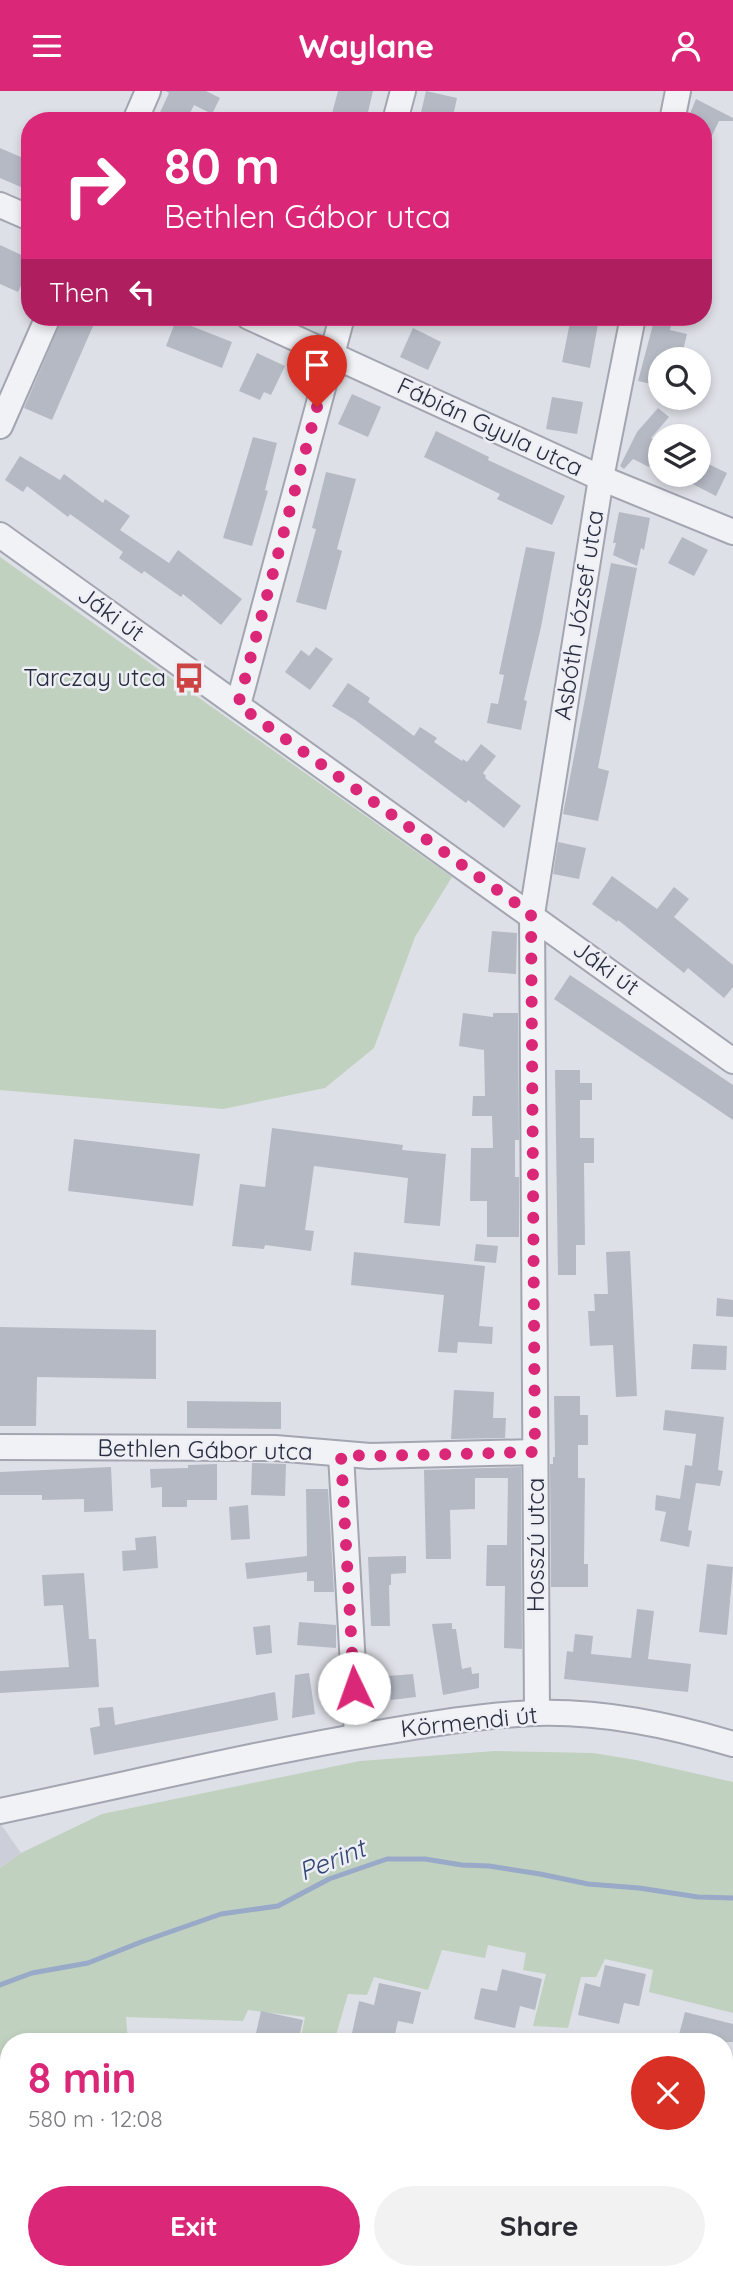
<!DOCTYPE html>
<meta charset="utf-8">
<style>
body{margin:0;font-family:Quicksand,sans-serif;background:#f2f2f3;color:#2b2b33;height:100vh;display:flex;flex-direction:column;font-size:26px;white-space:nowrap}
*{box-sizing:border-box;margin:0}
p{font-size:23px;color:#7c7c81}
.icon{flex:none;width:38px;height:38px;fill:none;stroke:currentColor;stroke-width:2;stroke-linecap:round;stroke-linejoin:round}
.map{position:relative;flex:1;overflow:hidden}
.drawer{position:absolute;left:0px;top:1942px;width:733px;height:247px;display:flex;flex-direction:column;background:#fff;border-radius:28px 28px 0 0;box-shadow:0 4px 10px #0003}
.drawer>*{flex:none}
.hud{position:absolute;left:21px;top:21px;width:691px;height:214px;border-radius:28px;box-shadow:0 4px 10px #0003;background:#db2777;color:#fff;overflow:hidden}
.tools{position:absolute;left:648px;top:256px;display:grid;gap:14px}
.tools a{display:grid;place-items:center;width:63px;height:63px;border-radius:50%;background:#fff;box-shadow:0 4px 10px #0003;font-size:35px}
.pin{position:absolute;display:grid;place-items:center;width:60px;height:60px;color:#fff;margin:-72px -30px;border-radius:50% 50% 50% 0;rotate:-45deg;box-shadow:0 0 7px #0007}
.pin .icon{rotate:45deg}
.me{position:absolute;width:77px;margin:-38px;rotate:357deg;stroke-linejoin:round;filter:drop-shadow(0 0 5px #0008)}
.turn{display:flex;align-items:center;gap:24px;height:147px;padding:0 28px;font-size:32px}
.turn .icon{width:91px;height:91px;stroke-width:2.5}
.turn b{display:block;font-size:49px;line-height:60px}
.then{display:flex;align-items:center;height:66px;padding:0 28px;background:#0003;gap:14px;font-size:26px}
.round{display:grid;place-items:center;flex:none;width:74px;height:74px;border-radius:37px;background:#f2f2f3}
.headline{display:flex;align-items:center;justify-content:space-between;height:119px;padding:0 28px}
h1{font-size:42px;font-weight:700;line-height:52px;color:#db2777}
.button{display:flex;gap:14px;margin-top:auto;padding:14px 28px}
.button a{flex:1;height:80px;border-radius:42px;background:#db2777;color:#fff;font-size:28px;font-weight:700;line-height:80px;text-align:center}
.button a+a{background:#f2f2f3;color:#2b2b33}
header{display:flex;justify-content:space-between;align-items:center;height:91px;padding:0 28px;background:#db2777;color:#fff;font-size:32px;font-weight:700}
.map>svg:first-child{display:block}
.built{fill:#cccfd9}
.green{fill:#c1d1bf}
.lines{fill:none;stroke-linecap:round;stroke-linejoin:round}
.stream{stroke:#99a9c8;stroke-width:5}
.building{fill:#b5b9c4}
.minor-casing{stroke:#a3a6b1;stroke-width:28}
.minor{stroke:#f0f2f6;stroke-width:24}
.route{stroke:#db2777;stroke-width:12;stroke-dasharray:0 21.6}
.labels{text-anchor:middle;stroke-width:5;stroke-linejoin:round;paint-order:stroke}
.street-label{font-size:24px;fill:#272c3e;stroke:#edeff5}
.poi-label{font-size:24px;fill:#272c3e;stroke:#edeff5;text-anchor:end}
.water-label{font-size:26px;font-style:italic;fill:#324572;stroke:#edeff5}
</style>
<header><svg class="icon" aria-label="menu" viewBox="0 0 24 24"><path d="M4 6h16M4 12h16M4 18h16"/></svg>Waylane<svg class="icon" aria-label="person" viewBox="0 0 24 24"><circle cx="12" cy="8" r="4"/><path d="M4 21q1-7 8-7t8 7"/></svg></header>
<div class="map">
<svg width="733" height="2188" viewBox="0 0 733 2188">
<rect width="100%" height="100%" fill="#dee0e7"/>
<!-- built -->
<g class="built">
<polygon points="0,1732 21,1762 0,1777"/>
<polygon points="725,2149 733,2149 733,2188 491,2188 491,2181 724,2180"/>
<polygon points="328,2181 465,2181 466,2188 328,2188"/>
</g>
<!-- green -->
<g class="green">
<polygon points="0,466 452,786 415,846 374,957 325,997 223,1018 0,999"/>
<polygon points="495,1660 593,1662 636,1669 733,1691 733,1922 649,1901 653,1879 605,1868 596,1886 581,1886 568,1937 533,1935 546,1883 523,1879 526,1862 488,1854 485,1867 442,1859 428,1899 374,1886 367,1904 348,1903 334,1951 300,1951 305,1926 248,1919 243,1930 126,1926 128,1951 9,1951 9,2001 1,2002 9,2031 9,2180 72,2181 75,2188 0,2188 0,1777 21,1762 102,1723 360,1670"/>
<polygon points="725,2017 733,2018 733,2068 725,2068"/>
<polygon points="242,2180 328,2181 328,2188 209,2188"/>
</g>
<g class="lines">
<!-- stream -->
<polyline class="stream" points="0,1894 32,1882 88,1872 141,1851 221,1823 278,1815 329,1788 387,1768 425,1768 462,1774 489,1775 540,1783 588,1793 639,1797 698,1806 733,1807"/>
</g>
<!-- building -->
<g class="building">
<polygon points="166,0 206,0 220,7 212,23 194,14 186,30 156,30 169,2"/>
<polygon points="338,0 373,0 366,30 330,30"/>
<polygon points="426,0 457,7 452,30 419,30"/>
<polygon points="696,8 733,27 733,30 719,30 704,61 704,30 687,30"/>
<polygon points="0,57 30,70 30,100 0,87"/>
<polygon points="0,154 30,168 30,176 18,201 0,193"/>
<polygon points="63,226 97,226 52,329 24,317"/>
<polygon points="571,226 599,228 590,277 562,271"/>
<polygon points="655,226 672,230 670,239 687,243 681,268 660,268 660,295 638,290"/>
<polygon points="176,229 232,251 222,277 166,255"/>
<polygon points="413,237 441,251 428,279 400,266"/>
<polygon points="257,262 285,275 271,304 264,301 260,309 239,300"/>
<polygon points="352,303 381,316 368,346 338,333"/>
<polygon points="552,306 583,311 577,343 546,338"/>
<polygon points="658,317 669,326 651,347 660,353 649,376 633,368 624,378 620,375 637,341"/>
<polygon points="436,340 489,366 488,369 565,405 552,434 497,408 500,403 424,366"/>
<polygon points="253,346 277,352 265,399 268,400 252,455 223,447"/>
<polygon points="20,365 60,389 64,383 103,412 105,408 130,425 120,439 169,472 178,459 242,508 221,534 183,503 181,506 144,480 142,483 119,467 123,461 70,423 68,426 27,395 23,401 5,389"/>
<polygon points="698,368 727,382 716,405 673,383 698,383"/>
<polygon points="326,381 356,388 337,458 342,460 326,519 296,511 316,438 312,437"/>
<polygon points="619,421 650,427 644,459 641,457 637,475 613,464 616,452 613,452"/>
<polygon points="682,446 708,459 694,485 668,472"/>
<polygon points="526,456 555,461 541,536 524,609 527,610 521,639 487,632 491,612 498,613 504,584 499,583"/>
<polygon points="611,472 637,477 598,677 609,680 598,730 563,723"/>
<polygon points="316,556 333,568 310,599 285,581 301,559 309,565"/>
<polygon points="348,592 370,607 368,611 414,645 420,636 437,647 434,651 462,670 463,668 467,671 481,653 496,665 483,682 486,685 485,687 521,715 504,737 468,709 466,712 355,629 332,615"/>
<polygon points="558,751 586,757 579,788 553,783"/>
<polygon points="612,785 657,818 674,796 689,808 674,826 733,874 733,896 724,907 688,877 684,882 618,829 617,831 592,813"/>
<polygon points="492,840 517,842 516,883 488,881"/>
<polygon points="570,884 733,994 733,1029 554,908"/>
<polygon points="463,922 493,926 493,922 518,922 519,1049 515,1049 515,1086 519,1086 519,1146 487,1146 487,1110 470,1110 471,1057 493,1057 492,1025 472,1025 473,1005 485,1005 484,959 459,955"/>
<polygon points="555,979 580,979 580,992 592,992 592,1009 580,1009 580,1047 594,1047 594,1072 584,1072 585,1154 576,1154 576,1184 558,1184"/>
<polygon points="272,1037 403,1054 402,1059 446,1063 440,1135 404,1132 408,1087 314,1075 305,1139 314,1140 311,1160 265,1154 264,1158 232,1155 240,1093 265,1096"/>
<polygon points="74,1048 200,1063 193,1115 68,1100"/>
<polygon points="476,1153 498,1155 496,1172 474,1170"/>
<polygon points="630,1160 637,1305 616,1306 613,1254 590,1255 588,1220 595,1220 594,1203 608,1203 606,1161"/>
<polygon points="354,1161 485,1175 479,1235 493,1236 492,1253 458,1251 457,1262 438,1261 444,1204 351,1194"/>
<polygon points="717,1207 733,1209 733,1226 716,1225"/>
<polygon points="0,1236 156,1239 156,1288 37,1286 36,1335 0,1335"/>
<polygon points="693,1253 727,1255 726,1279 691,1278"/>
<polygon points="454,1299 494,1301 493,1327 506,1327 505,1347 451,1348"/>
<polygon points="554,1305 580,1305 580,1324 588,1324 588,1354 578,1354 578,1387 585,1387 584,1473 588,1473 588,1496 551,1496 550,1373 553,1373 553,1366 555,1366"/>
<polygon points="187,1310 281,1311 281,1338 187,1337"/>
<polygon points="665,1319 724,1326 718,1379 723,1380 720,1395 696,1392 688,1439 692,1440 689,1456 660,1450 666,1421 655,1419 656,1404 680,1408 685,1374 692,1375 696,1343 663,1339"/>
<polygon points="252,1372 286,1373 285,1405 251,1404"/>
<polygon points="217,1373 217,1409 187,1409 187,1416 162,1416 162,1396 151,1397 150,1378 188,1377 188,1374"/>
<polygon points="111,1376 113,1420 84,1421 84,1408 42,1409 42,1404 0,1404 0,1381"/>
<polygon points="521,1376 522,1558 504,1557 505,1495 486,1495 487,1454 507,1454 508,1387 475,1387 475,1418 450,1419 451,1468 426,1468 424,1379"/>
<polygon points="306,1398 328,1398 334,1501 314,1501 314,1490 307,1490 307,1481 247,1488 245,1472 307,1465"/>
<polygon points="248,1414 250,1448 231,1449 229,1416"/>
<polygon points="156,1445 158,1477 123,1480 122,1460 136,1459 135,1447"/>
<polygon points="406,1465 406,1482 391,1483 391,1494 389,1494 390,1535 371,1535 368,1466"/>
<polygon points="707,1473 733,1476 727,1544 699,1541"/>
<polygon points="84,1482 89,1548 96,1548 99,1596 0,1602 0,1580 69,1576 63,1514 44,1515 42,1484"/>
<polygon points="637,1518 654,1520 648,1568 691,1573 688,1601 564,1588 567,1560 573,1561 575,1543 593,1545 591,1563 631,1567"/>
<polygon points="299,1531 336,1534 336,1557 297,1554"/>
<polygon points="452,1532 452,1538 456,1538 462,1578 471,1576 472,1583 479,1582 479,1597 443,1604 432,1533"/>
<polygon points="270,1534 272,1562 256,1564 253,1536"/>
<polygon points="309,1582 315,1623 292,1627 295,1584"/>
<polygon points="413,1583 416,1606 391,1609 388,1585"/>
<polygon points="275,1601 278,1629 94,1664 90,1637 100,1635 98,1617 113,1616 115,1634"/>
<polygon points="605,1874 646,1883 639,1915 624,1912 619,1933 578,1924 585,1892 600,1896"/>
<polygon points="502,1878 542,1888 535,1919 520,1915 515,1937 474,1928 481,1897 497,1900"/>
<polygon points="379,1892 421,1901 413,1933 398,1930 393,1951 352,1942 359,1910 374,1914"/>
<polygon points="261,1920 303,1929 298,1951 254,1951"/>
<polygon points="685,1921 733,1933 733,1951 677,1951"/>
</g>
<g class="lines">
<!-- minor casing -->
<g class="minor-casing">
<g id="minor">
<polyline points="135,30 148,0"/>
<polyline points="395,30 403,0"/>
<polyline points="672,30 678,0"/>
<polyline points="0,114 30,127"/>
<polyline points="249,226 601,387 733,441"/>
<polyline points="0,335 48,226"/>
<polyline points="0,444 733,970"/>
<polyline points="238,614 342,226"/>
<polyline points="0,1356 275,1357 370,1365 535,1361"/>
<polyline points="341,1364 357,1645"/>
<polyline points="537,1622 532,823 601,387 633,226"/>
<path d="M 0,1720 C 126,1694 251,1663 378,1642 C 430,1633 482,1624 535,1622 C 603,1620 669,1634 733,1653"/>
<polyline points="724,2003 733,2003"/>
<polyline points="0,2169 9,2164"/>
</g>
</g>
<!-- minor -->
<use href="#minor" class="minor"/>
</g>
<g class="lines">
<!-- route -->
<polyline class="route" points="317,316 238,614 531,823 535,1361 370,1365 341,1364 354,1597"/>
</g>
<!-- icons -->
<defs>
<g id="bus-bare" transform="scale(2.415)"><path d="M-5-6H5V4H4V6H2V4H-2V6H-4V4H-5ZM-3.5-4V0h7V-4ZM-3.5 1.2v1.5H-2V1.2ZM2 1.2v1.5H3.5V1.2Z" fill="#cd4243" stroke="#edeff5" stroke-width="2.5" paint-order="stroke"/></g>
</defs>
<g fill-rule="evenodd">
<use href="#bus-bare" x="189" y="587"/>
</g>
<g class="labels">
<!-- street labels -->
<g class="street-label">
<text transform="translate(490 336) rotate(25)" y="8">Fábián Gyula utca</text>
<text transform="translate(111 523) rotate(36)" y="8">Jáki út</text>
<text transform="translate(579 524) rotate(-81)" y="8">Asbóth József utca</text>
<text transform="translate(606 877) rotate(36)" y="8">Jáki út</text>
<text transform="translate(205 1359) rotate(1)" y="8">Bethlen Gábor utca</text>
<text transform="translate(536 1454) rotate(-90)" y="8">Hosszú utca</text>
<text transform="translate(469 1631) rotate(-6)" y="8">Körmendi út</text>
</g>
<!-- poi labels -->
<g class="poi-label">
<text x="166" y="595">Tarczay utca</text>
</g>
<!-- water labels -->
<g class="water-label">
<text transform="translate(332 1769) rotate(-22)" y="9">Perint</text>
</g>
</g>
</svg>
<div class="tools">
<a><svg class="icon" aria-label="search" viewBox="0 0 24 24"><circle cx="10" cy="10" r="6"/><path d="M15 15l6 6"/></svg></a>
<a><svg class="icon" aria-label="layers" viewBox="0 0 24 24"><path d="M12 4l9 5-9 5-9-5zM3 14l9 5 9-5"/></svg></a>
</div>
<div class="pin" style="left:317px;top:316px;background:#d93025"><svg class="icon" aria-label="arrive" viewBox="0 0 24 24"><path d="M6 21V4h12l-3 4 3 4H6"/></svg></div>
<svg class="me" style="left:354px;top:1597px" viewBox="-20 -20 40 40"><circle r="19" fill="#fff"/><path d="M0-13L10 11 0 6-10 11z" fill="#db2777"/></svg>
<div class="hud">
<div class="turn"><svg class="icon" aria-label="right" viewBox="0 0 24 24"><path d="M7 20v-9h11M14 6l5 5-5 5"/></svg><div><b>80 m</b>Bethlen Gábor utca</div></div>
<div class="then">Then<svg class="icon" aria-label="left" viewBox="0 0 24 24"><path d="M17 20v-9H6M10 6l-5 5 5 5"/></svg></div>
</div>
<section class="drawer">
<div class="headline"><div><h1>8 min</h1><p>580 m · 12:08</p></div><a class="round" style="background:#d93025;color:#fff"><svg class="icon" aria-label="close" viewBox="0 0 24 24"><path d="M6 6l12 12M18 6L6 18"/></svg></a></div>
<div class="button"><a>Exit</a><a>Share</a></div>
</section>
</div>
